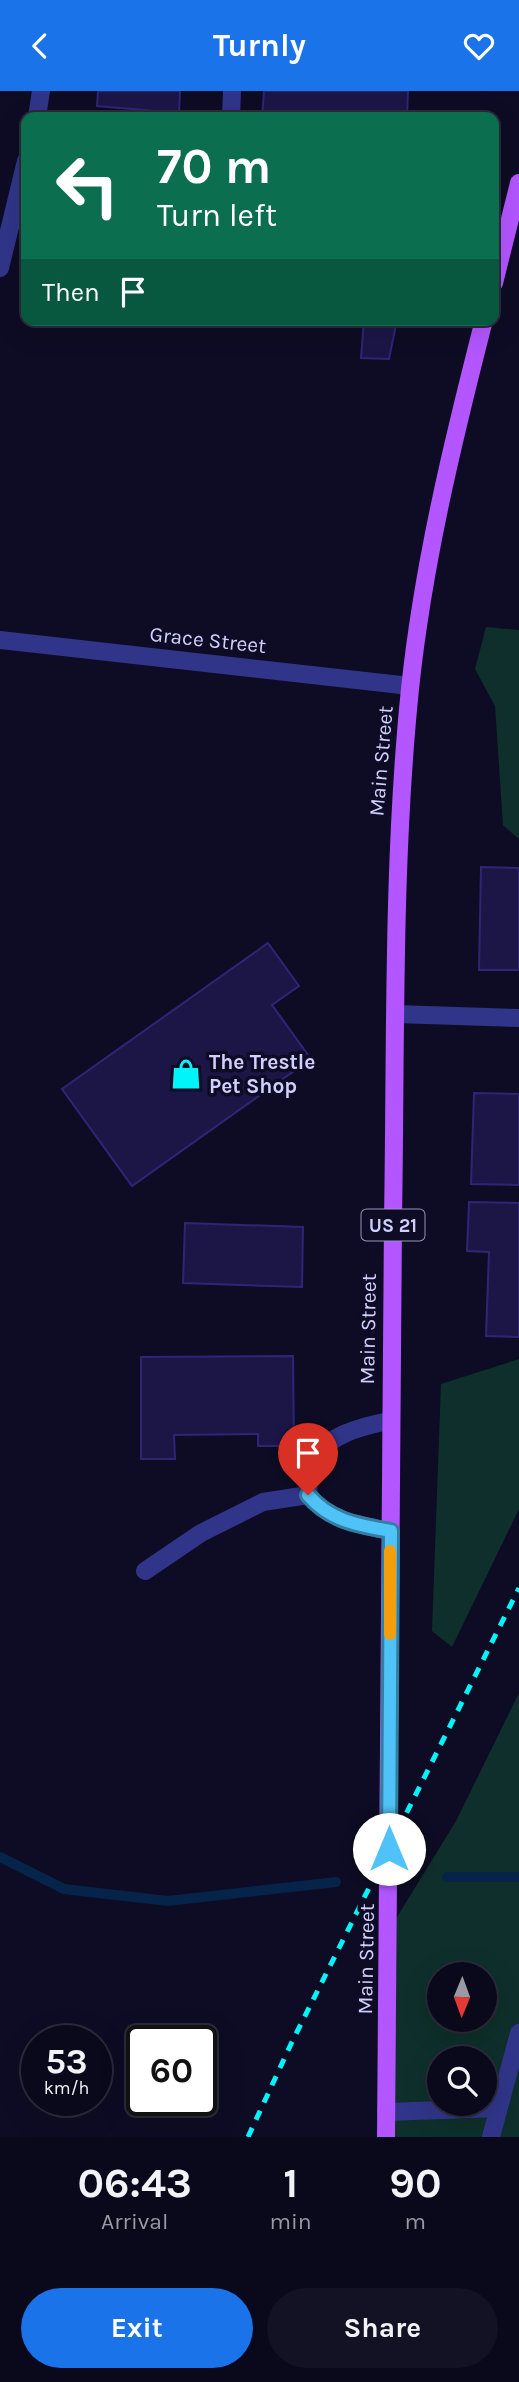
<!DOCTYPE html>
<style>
body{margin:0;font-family:Karla,sans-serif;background:#131224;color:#f1f3f6;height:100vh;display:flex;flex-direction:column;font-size:26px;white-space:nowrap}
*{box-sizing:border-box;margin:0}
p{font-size:23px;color:#999aa3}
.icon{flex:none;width:38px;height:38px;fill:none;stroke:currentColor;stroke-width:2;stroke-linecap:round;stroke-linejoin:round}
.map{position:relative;height:2046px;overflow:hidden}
.side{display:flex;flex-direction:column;background:#0a091b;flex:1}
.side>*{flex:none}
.hud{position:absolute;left:21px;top:21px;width:478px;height:214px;border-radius:14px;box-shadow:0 7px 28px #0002,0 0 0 2px #2a2a3a;background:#0b6e4f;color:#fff;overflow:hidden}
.needle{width:46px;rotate:181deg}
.tools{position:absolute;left:427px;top:1871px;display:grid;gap:14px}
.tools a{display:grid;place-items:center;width:70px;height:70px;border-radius:50%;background:#0a091b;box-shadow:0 7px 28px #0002,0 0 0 2px #2a2a3a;font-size:35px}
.speed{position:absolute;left:21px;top:1934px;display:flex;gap:14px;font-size:35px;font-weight:700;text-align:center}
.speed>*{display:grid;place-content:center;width:91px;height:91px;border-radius:50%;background:#0a091b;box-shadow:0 7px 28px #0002,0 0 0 2px #2a2a3a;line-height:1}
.speed small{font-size:18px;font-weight:400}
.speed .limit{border:4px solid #111;border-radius:10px;background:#fff;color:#111}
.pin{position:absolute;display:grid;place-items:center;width:60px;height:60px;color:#fff;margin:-72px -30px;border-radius:50% 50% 50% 0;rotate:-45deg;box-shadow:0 0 7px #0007}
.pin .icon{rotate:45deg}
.me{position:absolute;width:77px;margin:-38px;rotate:0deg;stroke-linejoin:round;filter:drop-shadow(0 0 5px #0008)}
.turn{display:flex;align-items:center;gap:24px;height:147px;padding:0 21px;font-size:32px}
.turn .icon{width:91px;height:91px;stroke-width:2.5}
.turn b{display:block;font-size:49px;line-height:60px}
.then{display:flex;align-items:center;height:66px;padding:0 21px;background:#0003;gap:14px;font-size:26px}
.eta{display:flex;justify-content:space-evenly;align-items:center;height:119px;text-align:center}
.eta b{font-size:42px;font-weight:700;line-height:49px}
.action{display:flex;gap:14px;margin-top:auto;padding:14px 21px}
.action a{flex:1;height:80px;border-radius:42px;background:#1a73e8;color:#fff;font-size:28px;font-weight:700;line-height:80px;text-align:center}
.action a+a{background:#131224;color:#f1f3f6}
header{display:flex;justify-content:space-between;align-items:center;height:91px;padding:0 21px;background:#1a73e8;color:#fff;font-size:32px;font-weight:700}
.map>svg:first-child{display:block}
.green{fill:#0e2f2b;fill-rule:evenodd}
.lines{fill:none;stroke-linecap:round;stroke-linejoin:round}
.stream{stroke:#062349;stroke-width:10}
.building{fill:#1c1647;stroke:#2f2576;stroke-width:2}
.minor{stroke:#313589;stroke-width:18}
.major{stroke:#b356ff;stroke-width:18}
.rail{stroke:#00f4fa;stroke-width:5;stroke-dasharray:10 9;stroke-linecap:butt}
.route-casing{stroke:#337fa1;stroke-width:18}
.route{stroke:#4fc3f7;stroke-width:12}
.slow{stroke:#f59e0b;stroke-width:12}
.labels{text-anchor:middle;stroke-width:7;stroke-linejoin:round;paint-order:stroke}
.shield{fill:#0e0c24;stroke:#9694bd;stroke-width:2}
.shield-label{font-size:19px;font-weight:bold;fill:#d1cfff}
.street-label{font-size:21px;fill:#d1cfff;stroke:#0e0c24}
.poi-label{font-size:21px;font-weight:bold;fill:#d1cfff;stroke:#0e0c24;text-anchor:start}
</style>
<header><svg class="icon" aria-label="back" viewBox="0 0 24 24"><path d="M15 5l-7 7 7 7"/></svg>Turnly<svg class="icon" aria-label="heart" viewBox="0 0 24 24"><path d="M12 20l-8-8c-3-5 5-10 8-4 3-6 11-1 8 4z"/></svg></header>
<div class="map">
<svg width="519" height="2046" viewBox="0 0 519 2046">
<rect width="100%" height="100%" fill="#0e0c24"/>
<!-- green -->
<g class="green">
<polygon points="486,536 519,539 519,748 503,734 495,615 475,578"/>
<polygon points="519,1268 519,1418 452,1556 432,1540 441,1293"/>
<path d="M 519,1602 L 519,2046 L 386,2046 L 389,1839 L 456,1730 ZM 439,1883 L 485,1883 L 485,1928 L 439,1928 ZM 439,1967 L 485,1967 L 485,2012 L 439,2012 Z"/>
</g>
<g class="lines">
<!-- stream -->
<g class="stream">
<polyline points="0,1766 64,1798 168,1810 336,1791"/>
<polyline points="447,1786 519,1786"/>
</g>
</g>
<!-- building -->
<g class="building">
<polygon points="98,0 180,0 179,22 97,15"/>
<polygon points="264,0 408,0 407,26 262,26"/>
<polygon points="364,229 397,229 389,268 361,267"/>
<polygon points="481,776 519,777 519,879 479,879"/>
<polygon points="268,852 299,895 272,914 311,968 132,1095 62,998"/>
<polygon points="474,1002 519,1003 519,1094 471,1093"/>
<polygon points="469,1111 519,1112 519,1246 486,1245 489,1161 467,1160"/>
<polygon points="185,1132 303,1136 302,1196 183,1192"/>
<polygon points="293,1265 294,1355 258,1355 258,1343 174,1344 175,1368 141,1368 141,1266"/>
</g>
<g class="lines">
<!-- minor -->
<g class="minor">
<polyline points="37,26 41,0"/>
<polyline points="231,26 232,0"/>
<polyline points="0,177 26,70"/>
<polyline points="0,549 410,595"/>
<polyline points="396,923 519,927"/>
<path d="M 308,1404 C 330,1430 358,1434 391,1440"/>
<path d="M 145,1480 L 201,1442 L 263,1411 L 308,1404 C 309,1396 308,1384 310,1376 C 321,1345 362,1335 389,1330"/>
<polyline points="386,2021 498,2017"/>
<polyline points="491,2046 519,1942"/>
</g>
<!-- major -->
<g class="major">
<polyline points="494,192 519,92"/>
<path d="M 386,2046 C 391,1740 388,1435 393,1129 C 396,952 392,774 410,598 C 423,473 453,350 484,229"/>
</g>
<!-- rail -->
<polyline class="rail" points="248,2046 291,1953 519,1497"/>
</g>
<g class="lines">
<!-- route casing -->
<g class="route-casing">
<path id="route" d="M 308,1404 C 330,1430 358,1434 391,1440 L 389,1758"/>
</g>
<!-- route -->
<use href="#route" class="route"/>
<!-- slow -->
<polyline class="slow" points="390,1543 390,1460"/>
</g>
<!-- icons -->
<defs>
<g id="shop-bare" transform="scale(2.415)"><path d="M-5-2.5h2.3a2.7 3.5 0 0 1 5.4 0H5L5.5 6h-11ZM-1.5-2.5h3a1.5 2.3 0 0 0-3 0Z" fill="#00f4fa" stroke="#0e0c24" stroke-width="2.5" paint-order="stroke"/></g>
</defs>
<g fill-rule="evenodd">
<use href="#shop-bare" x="186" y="983"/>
</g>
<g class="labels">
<!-- shield labels -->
<rect class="shield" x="361.5" y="1118.5" width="63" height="31" rx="5"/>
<g class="shield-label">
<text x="393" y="1141">US 21</text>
</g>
<!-- street labels -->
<g class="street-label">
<text transform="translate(208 549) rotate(6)" y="7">Grace Street</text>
<text transform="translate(381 670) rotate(-85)" y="7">Main Street</text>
<text transform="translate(368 1238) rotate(-89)" y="7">Main Street</text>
<text transform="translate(366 1868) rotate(-89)" y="7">Main Street</text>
</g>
<!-- poi labels -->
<g class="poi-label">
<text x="209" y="978">The Trestle<tspan x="209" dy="24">Pet Shop</tspan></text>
</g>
</g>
</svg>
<div class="tools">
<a><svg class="needle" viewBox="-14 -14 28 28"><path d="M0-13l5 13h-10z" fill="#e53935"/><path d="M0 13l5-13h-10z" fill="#999aa3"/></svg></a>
<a><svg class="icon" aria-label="search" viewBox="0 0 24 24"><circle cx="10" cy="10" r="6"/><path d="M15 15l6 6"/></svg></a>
</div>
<div class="speed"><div>53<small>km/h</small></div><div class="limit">60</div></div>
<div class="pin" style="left:308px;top:1404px;background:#d93025"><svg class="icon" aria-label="arrive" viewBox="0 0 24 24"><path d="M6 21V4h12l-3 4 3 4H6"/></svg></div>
<svg class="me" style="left:389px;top:1758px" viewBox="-20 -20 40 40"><circle r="19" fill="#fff"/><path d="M0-13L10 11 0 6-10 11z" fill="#4fc3f7"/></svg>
<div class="hud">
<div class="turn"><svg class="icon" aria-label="left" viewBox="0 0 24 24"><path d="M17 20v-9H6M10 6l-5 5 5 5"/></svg><div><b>70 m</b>Turn left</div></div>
<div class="then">Then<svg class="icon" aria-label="arrive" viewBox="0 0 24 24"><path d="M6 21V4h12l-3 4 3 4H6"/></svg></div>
</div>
</div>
<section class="side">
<div class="eta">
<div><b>06:43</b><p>Arrival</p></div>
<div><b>1</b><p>min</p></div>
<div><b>90</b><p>m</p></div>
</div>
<div class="action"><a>Exit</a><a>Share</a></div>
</section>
